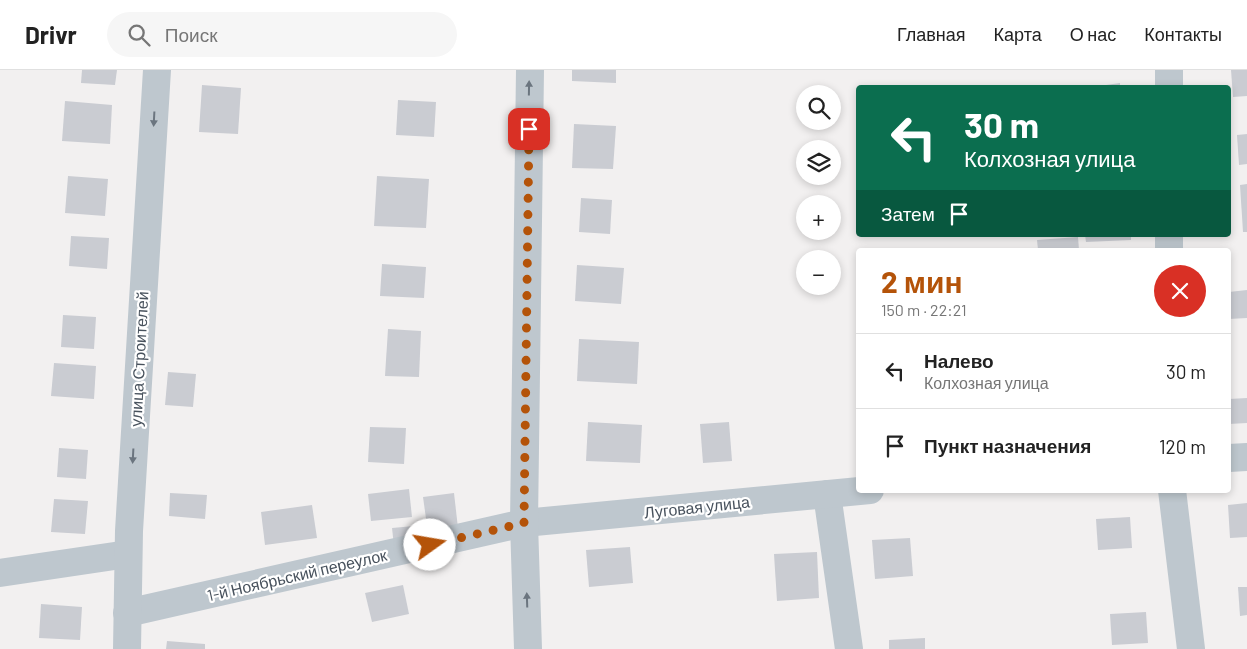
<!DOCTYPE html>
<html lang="ru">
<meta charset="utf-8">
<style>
body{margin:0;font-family:Barlow,sans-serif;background:#f6f6f6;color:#222;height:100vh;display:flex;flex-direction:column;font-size:19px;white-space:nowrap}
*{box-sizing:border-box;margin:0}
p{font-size:16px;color:#767676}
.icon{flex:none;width:28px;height:28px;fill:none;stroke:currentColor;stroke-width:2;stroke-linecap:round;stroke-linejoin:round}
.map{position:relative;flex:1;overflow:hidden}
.sheet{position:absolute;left:856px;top:178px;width:375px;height:245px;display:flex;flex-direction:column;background:#fff;border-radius:5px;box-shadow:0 2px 8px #0003}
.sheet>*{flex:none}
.banner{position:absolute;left:856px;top:15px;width:375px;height:152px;border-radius:5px;box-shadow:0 2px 8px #0003;background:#0b6e4f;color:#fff;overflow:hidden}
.tools{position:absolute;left:796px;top:15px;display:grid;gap:10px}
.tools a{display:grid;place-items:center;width:45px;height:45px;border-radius:50%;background:#fff;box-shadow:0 2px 8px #0003;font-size:25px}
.pin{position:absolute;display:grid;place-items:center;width:42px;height:42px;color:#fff;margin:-21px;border-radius:10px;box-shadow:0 2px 8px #0006}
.me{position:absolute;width:55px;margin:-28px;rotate:77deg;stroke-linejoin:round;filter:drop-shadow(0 0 4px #0008)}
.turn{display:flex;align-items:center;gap:18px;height:105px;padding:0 25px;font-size:22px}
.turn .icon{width:65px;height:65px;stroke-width:2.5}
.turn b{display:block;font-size:35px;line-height:42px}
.then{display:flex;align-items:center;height:48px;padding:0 25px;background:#0003;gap:10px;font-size:19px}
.round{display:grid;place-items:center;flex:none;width:52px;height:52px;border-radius:26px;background:#f6f6f6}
.headline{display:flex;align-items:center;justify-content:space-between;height:85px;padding:0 25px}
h1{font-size:30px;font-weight:700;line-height:38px;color:#b45309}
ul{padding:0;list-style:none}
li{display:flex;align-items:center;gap:15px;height:75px;padding:0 25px;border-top:1px solid #e0e0e0}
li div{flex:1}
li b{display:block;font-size:19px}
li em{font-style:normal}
header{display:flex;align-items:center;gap:30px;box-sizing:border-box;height:70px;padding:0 25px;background:#fff;border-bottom:1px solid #e0e0e0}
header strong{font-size:24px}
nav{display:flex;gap:28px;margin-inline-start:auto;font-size:18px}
.search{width:350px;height:45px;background:#f6f6f6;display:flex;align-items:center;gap:12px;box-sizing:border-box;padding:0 18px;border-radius:28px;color:#767676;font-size:19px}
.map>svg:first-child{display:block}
.building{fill:#caccd2}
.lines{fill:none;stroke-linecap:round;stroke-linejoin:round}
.minor{stroke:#bec7ce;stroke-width:28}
.oneway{fill:#6b757f}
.route{stroke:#b45309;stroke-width:9;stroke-dasharray:0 16.2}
.labels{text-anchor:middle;stroke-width:4.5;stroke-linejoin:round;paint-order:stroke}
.street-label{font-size:16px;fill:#48525d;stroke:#fff}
</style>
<header>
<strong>Drivr</strong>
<div class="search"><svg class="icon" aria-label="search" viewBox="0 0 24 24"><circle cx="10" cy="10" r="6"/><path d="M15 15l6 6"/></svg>Поиск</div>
<nav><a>Главная</a><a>Карта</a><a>О нас</a><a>Контакты</a></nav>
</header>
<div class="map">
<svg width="1247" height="579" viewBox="0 0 1247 579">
<rect width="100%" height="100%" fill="#f2f0f0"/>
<!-- building -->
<g class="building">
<polygon points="82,0 117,0 115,15 81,13"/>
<polygon points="572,0 616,0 616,13 572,11"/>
<polygon points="1231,0 1247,0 1247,26 1233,27"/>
<polygon points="1120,13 1120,18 1100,18 1099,16"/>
<polygon points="202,15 241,18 238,64 199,62"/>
<polygon points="398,30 436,32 434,67 396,65"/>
<polygon points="65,31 112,35 110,74 62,71"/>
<polygon points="574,54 616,56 613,99 572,98"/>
<polygon points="1247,64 1247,94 1239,95 1237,65"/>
<polygon points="68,106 108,109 105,146 65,143"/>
<polygon points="377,106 429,109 426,158 374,156"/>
<polygon points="1247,114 1247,162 1243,162 1240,115"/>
<polygon points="581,128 612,130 610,164 579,162"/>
<polygon points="1085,165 1131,165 1131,170 1086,172"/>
<polygon points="71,166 109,168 107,199 69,196"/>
<polygon points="1078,167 1079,180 1038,180 1037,170"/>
<polygon points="382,194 426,197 424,228 380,226"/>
<polygon points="577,195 624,198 621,234 575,231"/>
<polygon points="1247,220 1247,248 1229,249 1229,222"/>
<polygon points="63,245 96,247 94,279 61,277"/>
<polygon points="388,259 421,261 419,307 385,306"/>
<polygon points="579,269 639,272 637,314 577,311"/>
<polygon points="54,293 96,296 94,329 51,326"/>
<polygon points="168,302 196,304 193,337 165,335"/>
<polygon points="1247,328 1247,353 1229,354 1229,329"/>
<polygon points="588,352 642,355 640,393 586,391"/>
<polygon points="729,352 732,391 703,393 700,354"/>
<polygon points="370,357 406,358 404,394 368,392"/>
<polygon points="59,378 88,380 86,409 57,407"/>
<polygon points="409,419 412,447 371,451 368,424"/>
<polygon points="170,423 207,425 205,449 169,446"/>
<polygon points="454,423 458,458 428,463 423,427"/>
<polygon points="54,429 88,431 85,464 51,462"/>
<polygon points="1247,433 1247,467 1230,468 1228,435"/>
<polygon points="312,435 317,468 265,475 261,442"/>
<polygon points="1130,447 1132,478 1098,480 1096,449"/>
<polygon points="414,456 416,473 394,476 392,458"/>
<polygon points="910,468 913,506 875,509 872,470"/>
<polygon points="630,477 633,513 589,517 586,480"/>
<polygon points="817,482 819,528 777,531 774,484"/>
<polygon points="403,515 409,544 372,552 365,523"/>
<polygon points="1238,517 1247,517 1247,545 1240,546"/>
<polygon points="41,534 82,537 80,570 39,568"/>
<polygon points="1146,542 1148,573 1112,575 1110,544"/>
<polygon points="925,568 925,579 889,579 889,570"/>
<polygon points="167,571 205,574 205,579 166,579"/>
</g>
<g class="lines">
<!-- minor -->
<g class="minor">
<polyline points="1169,18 1169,0"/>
<polyline points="1169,180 1169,165"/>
<polyline points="1229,388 1247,387"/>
<polyline points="1172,420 1191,579"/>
<polyline points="827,424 849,579"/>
<polyline points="0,503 128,484"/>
<polyline points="127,543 524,453 870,420"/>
<polyline points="127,579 129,461 157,0"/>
<polyline points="528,579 524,453 530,0"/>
</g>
</g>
<!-- one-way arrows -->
<defs><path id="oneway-solid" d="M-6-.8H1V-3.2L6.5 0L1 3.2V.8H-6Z" transform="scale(1.25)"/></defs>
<g class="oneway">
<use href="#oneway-solid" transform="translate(529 18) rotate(-89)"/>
<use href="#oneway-solid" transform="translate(154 49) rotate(93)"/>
<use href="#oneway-solid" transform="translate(133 386) rotate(93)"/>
<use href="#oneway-solid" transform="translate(527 530) rotate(-92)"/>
</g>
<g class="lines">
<!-- route -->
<polyline class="route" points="430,475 524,453 529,59"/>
</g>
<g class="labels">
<!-- street labels -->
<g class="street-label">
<text transform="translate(139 289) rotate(-87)" y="6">улица Строителей</text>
<text transform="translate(697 437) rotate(-6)" y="6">Луговая улица</text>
<text transform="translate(297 505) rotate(-13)" y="6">1-й Ноябрьский переулок</text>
</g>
</g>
</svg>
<div class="tools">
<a><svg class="icon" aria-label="search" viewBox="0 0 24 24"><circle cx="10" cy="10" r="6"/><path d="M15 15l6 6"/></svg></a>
<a><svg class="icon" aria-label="layers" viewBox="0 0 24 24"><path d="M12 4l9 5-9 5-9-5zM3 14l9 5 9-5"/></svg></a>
<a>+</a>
<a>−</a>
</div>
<div class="pin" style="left:529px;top:59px;background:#d93025"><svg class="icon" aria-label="arrive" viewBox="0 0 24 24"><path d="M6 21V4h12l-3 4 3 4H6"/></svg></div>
<svg class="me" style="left:430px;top:475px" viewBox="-20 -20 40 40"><circle r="19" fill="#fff"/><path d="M0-13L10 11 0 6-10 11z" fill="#b45309"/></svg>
<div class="banner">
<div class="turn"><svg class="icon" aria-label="left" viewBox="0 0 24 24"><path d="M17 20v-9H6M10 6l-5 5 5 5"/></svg><div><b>30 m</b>Колхозная улица</div></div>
<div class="then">Затем<svg class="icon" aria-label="arrive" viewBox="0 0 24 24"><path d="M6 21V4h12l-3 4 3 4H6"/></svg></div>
</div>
<section class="sheet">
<div class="headline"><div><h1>2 мин</h1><p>150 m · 22:21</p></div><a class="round" style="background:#d93025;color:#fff"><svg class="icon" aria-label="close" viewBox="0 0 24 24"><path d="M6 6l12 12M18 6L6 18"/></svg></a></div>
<ul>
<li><svg class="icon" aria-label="left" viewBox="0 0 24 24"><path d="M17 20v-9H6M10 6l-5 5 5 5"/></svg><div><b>Налево</b><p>Колхозная улица</p></div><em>30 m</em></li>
<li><svg class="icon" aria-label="arrive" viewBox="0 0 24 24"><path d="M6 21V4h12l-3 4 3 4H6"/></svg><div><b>Пункт назначения</b></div><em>120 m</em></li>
</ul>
</section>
</div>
